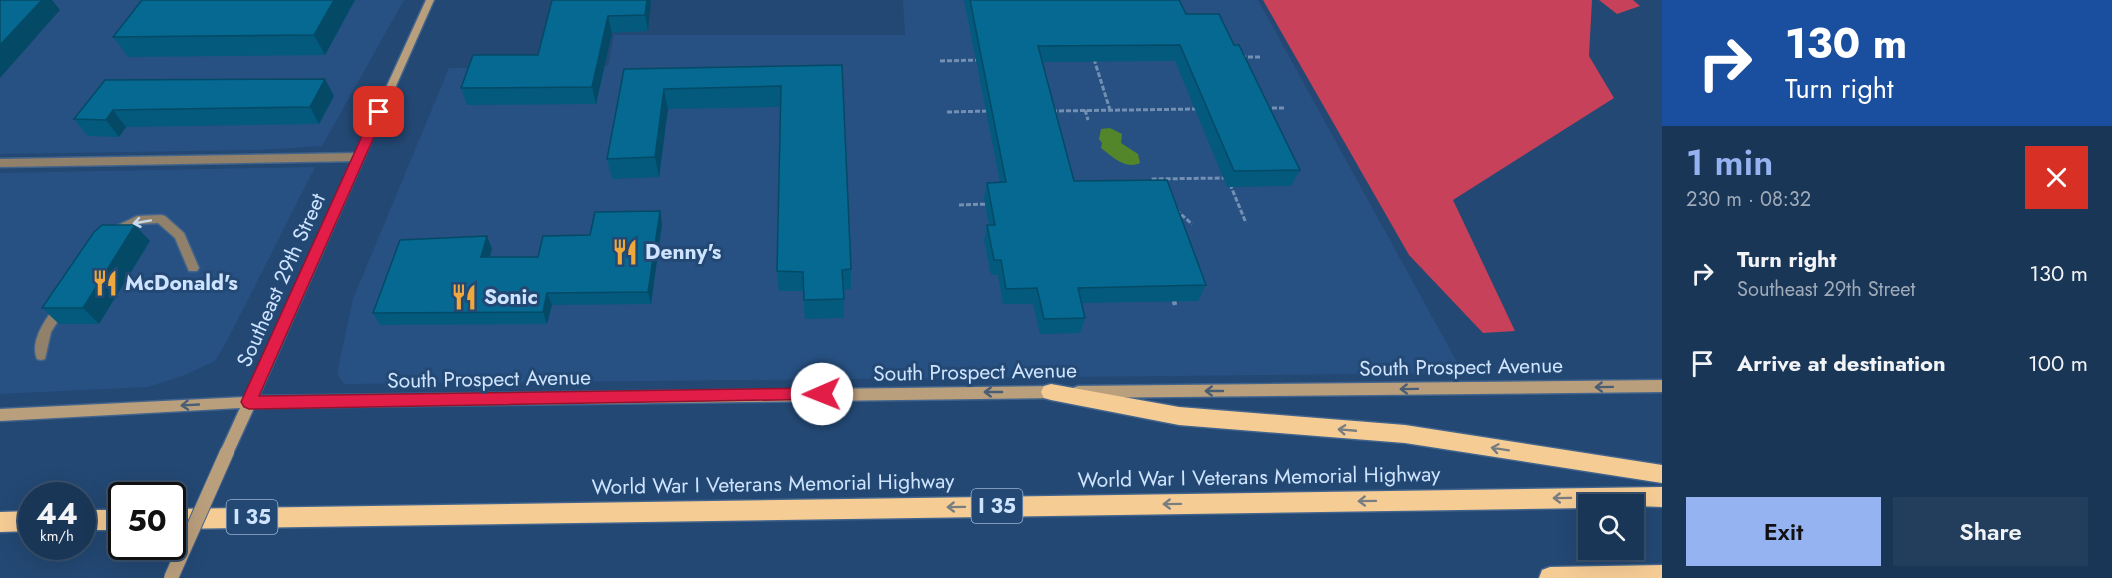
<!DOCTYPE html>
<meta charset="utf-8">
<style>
body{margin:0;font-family:Jost,sans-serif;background:#233e5c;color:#f1f3f6;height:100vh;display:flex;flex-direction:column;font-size:22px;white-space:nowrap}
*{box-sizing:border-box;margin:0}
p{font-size:20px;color:#9fabb9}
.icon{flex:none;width:33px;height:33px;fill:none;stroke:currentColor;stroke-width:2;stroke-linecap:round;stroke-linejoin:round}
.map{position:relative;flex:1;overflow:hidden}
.sheet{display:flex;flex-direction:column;background:#1a3656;width:450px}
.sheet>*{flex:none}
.guide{background:#1a4fa0;color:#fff;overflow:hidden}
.buttons{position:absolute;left:1578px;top:494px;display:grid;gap:12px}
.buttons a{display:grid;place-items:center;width:66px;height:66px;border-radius:0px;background:#1a3656;box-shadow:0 6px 24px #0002,0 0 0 2px #38506c;font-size:30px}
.speed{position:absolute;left:18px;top:482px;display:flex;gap:12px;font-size:30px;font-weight:700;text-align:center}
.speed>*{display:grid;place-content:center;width:78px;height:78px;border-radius:50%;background:#1a3656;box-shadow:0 6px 24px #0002,0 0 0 2px #38506c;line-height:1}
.speed small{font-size:15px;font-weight:400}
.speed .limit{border:3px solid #111;border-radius:9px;background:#fff;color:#111}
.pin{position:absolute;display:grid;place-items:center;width:51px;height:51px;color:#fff;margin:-26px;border-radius:12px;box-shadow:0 3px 9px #0006}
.me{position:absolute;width:66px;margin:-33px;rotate:269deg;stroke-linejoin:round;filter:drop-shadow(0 0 4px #0008)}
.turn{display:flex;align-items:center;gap:21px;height:126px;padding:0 24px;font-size:27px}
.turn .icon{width:78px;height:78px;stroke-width:2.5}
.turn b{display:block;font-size:42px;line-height:51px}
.round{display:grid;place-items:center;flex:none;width:63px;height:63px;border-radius:0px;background:#233e5c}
.headline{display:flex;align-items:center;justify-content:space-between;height:102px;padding:0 24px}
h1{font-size:36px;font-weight:600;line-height:45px;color:#95b2f1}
.button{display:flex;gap:12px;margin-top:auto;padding:12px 24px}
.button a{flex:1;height:69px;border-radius:0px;background:#95b2f1;color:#111;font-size:24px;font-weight:600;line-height:69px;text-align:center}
.button a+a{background:#233e5c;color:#f1f3f6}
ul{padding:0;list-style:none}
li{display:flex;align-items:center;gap:18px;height:90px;padding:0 24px}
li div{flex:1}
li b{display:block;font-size:22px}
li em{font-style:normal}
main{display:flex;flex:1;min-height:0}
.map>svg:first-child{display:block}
.built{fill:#275183}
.forest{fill:#c64159}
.water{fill:#53862a}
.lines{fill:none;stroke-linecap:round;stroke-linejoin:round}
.service-casing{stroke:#42648c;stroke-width:3}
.secondary-casing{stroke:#42648c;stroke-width:3}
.motorway-casing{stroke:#42648c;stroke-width:3}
.path-far1{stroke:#7390b3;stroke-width:3;stroke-dasharray:5 2;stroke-linecap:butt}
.path{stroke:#7390b3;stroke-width:4.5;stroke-dasharray:7 3;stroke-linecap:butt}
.service{fill:#91806a;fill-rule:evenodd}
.secondary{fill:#ba9f7c;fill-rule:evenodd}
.motorway{fill:#f6cc95;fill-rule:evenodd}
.secondary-bridge-casing{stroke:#42648c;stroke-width:16;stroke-linecap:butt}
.secondary-bridge{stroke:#ba9f7c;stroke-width:14}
.wall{fill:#045a7d}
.shaded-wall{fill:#044a66}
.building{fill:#056991;stroke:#044a66;stroke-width:1.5}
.oneway{stroke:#c8d9ee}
.oneway2{stroke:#495e75}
.oneway3{stroke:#777d81}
.route{fill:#e11d48;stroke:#92132f;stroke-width:1.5}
.labels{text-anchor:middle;stroke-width:6;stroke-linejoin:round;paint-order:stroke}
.shield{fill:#234873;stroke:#9bb4d4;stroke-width:1.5}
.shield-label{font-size:20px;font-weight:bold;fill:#cee3fd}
.poi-label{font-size:21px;font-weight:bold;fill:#cee3fd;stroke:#234873;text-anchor:start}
.street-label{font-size:21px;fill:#cee3fd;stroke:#234873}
</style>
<main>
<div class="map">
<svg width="1662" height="578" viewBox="0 0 1662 578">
<rect width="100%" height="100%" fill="#234873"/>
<!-- built -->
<g class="built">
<polygon points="0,0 404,0 322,146 260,150 0,154"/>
<polygon points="903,0 1258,0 1463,373 344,384 337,374 353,299 449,68 608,66 614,35 905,35"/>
<polygon points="315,167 228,339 215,361 185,375 148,387 0,394 0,173"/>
</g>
<!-- forest -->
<g class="forest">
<polygon points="1263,0 1592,0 1589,56 1614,98 1453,200 1515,331 1483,333 1409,255"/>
<polygon points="1599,0 1633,0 1640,6 1617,14"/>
</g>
<!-- water -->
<path class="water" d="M 1110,128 L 1122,134 L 1121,143 L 1138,154 L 1140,163 C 1125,170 1113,157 1101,148 L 1102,143 L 1099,139 L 1101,129 Z"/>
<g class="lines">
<!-- service casing -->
<g class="service-casing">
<g id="service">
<polygon points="359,153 364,157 359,161 0,167 0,159"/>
<polygon points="161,215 165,216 184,233 199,268 197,271 189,271 175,238 158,223 139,224 114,236 108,232 110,229 137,216"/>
<path d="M 62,300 L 66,302 L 68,305 L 51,332 L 45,359 L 41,360 L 37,359 C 29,339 48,317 58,302 Z"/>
</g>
</g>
<!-- secondary casing -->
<g class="secondary-casing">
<g id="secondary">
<polygon points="426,0 434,0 259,396 1055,386 1060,388 1062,392 1060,396 1055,398 254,408 232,456 227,458 222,456 220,452 240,408 0,421 0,409 245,397"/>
<polygon points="1662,380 1662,392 1078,398 1073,396 1071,392 1073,388 1078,386"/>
</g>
</g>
<!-- motorway casing -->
<g class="motorway-casing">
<g id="motorway">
<polygon points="1051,384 1179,407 1405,425 1662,465 1662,483 1405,443 1179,425 1051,400 1044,398 1041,392 1044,386"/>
<polygon points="1662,487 1662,507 1588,504 1588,508 172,529 172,509"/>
<rect x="82" y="510" width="40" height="20"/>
<polygon points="32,511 32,531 0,532 0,512"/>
<polygon points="1662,565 1662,578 1539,578 1542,570 1550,567"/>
</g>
</g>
<!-- path-far1 -->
<g class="path-far1">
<polyline points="1241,57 1260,57"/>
<polyline points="1094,59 1110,110"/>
<polyline points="940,61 978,60"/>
<polyline points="1265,108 1286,108"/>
<polyline points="1085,110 1088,120"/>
<polyline points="1052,111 1198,109"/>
<polyline points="947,112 991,111"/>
<polyline points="1230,184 1246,223"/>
<polyline points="1153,185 1151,179 1227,178"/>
<polyline points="959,205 989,204"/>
<polyline points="1176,210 1192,224"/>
</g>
<!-- path -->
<polyline class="path" points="1174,301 1175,305"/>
<!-- service -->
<use href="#service" class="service"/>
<!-- secondary -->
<use href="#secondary" class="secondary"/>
<!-- motorway -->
<use href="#motorway" class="motorway"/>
<!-- secondary-bridge casing -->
<g class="secondary-bridge-casing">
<polyline id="secondary-bridge" points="171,578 227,452"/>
</g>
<!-- secondary-bridge -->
<use href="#secondary-bridge" class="secondary-bridge"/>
</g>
<!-- wall -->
<g class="wall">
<polygon points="142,0 355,0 325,55 128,57 113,37"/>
<polygon points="552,0 651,0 648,31 612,33 596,104 467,105 461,88 538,55"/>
<polygon points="964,0 1179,0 1186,14 1234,45 1300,170 1291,186 1227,187 1175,61 1042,62 1074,181 1206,285 1198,301 1081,303 1085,318 1080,333 1040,334 1033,304 1003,304 998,275 991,275 984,240 987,225 989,225 984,198 987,183 1000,182"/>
<polygon points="842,65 851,269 851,289 843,290 844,318 805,319 803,291 779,291 777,271 781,107 668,109 659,177 612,179 607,159 624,69"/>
<polygon points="105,80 334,96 319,124 126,127 119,137 88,136 74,119"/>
<polygon points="660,211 662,224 651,304 552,305 547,324 380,325 373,313 487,236 492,249 490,257 538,257 590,235"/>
<polygon points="150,241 99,324 59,324 42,308"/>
</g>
<!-- shaded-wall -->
<g class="shaded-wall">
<polygon points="42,0 52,0 60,10 0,78 0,45"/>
<polygon points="334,0 355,0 325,55 314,35"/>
<polygon points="647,0 651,0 648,31 645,15"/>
<polygon points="608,16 612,33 596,104 592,87"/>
<polygon points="325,79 334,96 319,124 310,107"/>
<polygon points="664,89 668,109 659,177 655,157"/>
<polygon points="113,110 126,127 119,137 106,120"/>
<polygon points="660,211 662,224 651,304 648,292"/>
<polygon points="135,225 150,241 99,324 83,308"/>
<polygon points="487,236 492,249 486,269 481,257"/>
<polygon points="547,293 552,305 547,324 543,312"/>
</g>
<!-- building -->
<g class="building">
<polygon points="0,0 42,0 0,45"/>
<polygon points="142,0 334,0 314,35 113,37"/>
<polygon points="552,0 647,0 645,15 608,16 592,87 461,88 473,55 538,55"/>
<polygon points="970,0 1179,0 1186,14 1219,14 1234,45 1239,45 1300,170 1234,171 1180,45 1038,46 1074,181 1167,180 1206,285 1078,288 1085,318 1044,319 1037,288 1006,289 1001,260 994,260 987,225 995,225 987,183 1006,182"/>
<polygon points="842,65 851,269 842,270 844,299 804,300 803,272 777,271 781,86 664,89 655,157 607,159 624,69"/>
<polygon points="325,79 310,107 113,110 106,120 74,119 105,80"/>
<polygon points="660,211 648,292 547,293 543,312 373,313 400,240 487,236 481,257 538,257 543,236 590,235 595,212"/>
<polygon points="102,225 135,225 83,308 42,308 94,232"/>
</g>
<!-- one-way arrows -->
<defs><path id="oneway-shaft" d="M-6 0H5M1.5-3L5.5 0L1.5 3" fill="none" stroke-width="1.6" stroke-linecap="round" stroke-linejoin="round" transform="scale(1.5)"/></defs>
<use class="oneway" href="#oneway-shaft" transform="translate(142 222) rotate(170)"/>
<g class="oneway2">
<use href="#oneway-shaft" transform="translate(1604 387) rotate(179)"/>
<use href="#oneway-shaft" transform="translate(1409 389) rotate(179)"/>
<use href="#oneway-shaft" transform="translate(1214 391) rotate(180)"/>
<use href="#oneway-shaft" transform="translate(993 392) rotate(180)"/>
<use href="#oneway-shaft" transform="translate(190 405) rotate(177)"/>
</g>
<g class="oneway3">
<use href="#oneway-shaft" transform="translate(1347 430) rotate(-175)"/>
<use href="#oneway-shaft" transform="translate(1500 449) rotate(-171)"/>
<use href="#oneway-shaft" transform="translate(1562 498) rotate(179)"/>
<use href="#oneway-shaft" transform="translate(1367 501) rotate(179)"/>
<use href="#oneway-shaft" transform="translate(1172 504) rotate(179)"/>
<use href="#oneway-shaft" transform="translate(956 507) rotate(179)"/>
</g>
<!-- route -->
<polygon class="route" points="379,108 385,112 259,396 822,388 828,390 830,394 828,399 249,409 244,407 241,402 373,112"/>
<!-- icons -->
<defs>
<g id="restaurant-bare" transform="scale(2.07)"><path d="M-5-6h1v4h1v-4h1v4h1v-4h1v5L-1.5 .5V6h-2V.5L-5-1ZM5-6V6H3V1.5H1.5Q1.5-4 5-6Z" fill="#eea83c" stroke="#234873" stroke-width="2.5" paint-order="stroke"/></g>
</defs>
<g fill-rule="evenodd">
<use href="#restaurant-bare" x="625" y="252"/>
<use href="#restaurant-bare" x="105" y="283"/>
<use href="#restaurant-bare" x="464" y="297"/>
</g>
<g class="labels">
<!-- shield labels -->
<g class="shield">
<rect x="971.5" y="489" width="51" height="34" rx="4.5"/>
<rect x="226.5" y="500" width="51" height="34" rx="4.5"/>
</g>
<g class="shield-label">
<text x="997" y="513">I 35</text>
<text x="252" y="524">I 35</text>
</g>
<!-- poi labels -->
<g class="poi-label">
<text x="645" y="259">Denny's</text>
<text x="125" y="290">McDonald's</text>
<text x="484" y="304">Sonic</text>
</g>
<!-- street labels -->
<g class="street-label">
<text transform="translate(281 280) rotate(-66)" y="7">Southeast 29th Street</text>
<text transform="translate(1461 367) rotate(-1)" y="7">South Prospect Avenue</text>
<text transform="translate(975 372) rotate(-1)" y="7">South Prospect Avenue</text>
<text transform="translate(489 379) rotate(-1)" y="7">South Prospect Avenue</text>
<text transform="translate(1259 477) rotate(-1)" y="7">World War I Veterans Memorial Highway</text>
<text transform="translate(773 484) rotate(-1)" y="7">World War I Veterans Memorial Highway</text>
</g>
</g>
</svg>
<div class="buttons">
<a><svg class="icon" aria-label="search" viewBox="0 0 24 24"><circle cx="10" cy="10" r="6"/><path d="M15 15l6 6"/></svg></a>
</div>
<div class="speed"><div>44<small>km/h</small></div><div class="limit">50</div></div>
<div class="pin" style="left:379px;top:112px;background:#d93025"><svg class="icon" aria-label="arrive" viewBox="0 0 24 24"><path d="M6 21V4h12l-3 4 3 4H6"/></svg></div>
<svg class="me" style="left:822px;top:394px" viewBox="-20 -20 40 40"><circle r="19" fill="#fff"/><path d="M0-13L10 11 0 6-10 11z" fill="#e11d48"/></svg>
</div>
<section class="sheet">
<div class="guide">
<div class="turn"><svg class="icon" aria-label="right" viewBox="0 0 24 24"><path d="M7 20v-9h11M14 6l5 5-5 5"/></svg><div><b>130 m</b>Turn right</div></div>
</div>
<div class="headline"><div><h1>1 min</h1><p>230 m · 08:32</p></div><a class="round" style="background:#d93025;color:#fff"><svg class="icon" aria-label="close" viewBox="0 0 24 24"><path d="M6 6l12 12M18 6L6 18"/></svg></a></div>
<ul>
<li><svg class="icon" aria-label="right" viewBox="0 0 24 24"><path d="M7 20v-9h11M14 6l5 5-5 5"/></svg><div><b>Turn right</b><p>Southeast 29th Street</p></div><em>130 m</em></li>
<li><svg class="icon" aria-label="arrive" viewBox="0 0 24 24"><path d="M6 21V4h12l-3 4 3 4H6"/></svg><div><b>Arrive at destination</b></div><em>100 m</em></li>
</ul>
<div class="button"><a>Exit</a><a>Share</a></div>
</section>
</main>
